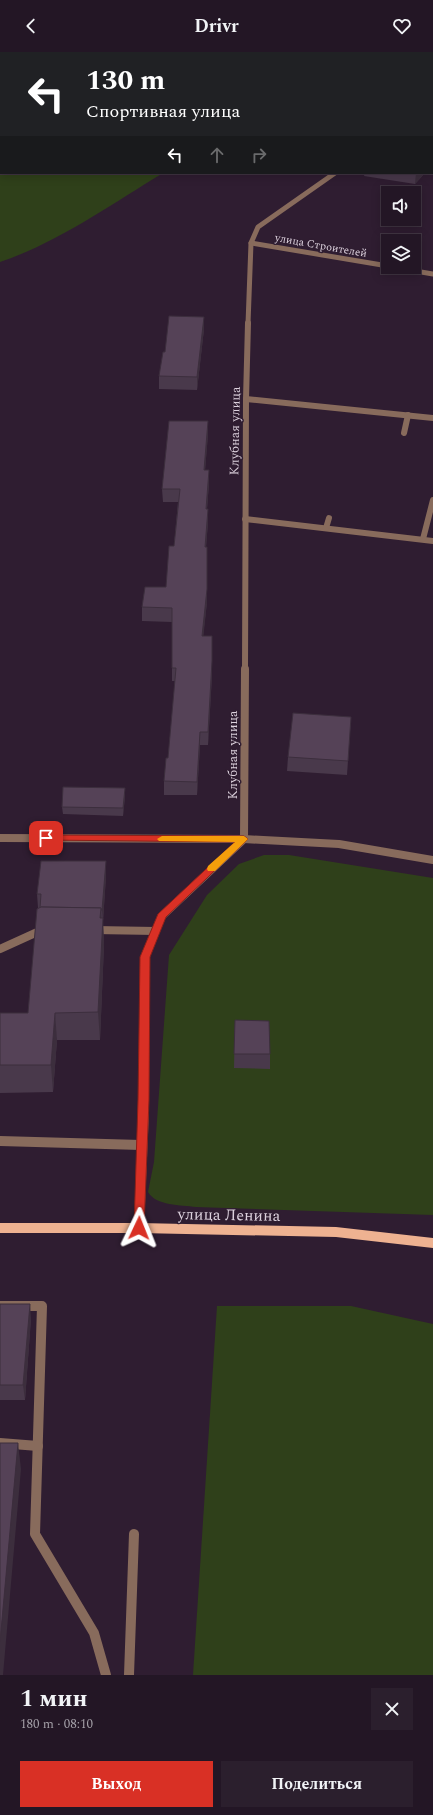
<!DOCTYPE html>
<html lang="ru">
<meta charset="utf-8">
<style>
body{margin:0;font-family:Spectral,serif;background:#2b1f2d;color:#f1f3f6;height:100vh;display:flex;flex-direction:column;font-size:15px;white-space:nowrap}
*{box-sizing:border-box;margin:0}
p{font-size:13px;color:#a39fa7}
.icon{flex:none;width:22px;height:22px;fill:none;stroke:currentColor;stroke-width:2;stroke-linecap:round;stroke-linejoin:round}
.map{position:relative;height:1623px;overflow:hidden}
.details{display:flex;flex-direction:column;background:#231625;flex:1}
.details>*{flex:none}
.guide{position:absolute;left:0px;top:0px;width:433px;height:122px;box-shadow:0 2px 10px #0003,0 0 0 1px #403542;background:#202124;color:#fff;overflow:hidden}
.tools{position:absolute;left:381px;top:134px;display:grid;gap:8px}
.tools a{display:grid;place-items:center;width:40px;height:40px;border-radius:0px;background:#231625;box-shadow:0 2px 10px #0003,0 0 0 1px #403542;font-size:20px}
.pin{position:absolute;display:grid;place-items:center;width:34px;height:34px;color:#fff;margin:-17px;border-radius:8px;box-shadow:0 2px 6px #0006}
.me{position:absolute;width:44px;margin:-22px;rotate:2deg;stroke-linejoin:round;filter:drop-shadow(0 0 3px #0008)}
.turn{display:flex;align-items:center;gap:14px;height:84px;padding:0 20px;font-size:18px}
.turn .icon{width:52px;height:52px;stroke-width:2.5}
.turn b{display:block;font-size:28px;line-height:34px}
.lanes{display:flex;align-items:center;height:38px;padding:0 20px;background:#0003;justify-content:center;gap:20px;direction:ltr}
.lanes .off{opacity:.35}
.round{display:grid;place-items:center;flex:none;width:42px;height:42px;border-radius:0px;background:#2b1f2d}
.headline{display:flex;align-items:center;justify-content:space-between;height:68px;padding:0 20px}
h1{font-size:24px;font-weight:700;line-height:30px}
.cta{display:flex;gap:8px;margin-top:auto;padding:8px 20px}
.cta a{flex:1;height:46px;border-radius:0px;background:#d93025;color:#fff;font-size:16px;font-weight:700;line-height:46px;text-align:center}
.cta a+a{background:#2b1f2d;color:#f1f3f6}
header{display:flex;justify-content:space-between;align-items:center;height:52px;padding:0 20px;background:#231625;font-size:18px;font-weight:700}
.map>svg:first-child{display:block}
.green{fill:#2f401a}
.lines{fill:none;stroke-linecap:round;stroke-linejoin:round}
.lane-far2{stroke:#886b5c;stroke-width:6}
.lane-far1{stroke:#886b5c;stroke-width:8}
.lane{stroke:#886b5c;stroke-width:10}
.street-far3{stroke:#886b5c;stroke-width:5}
.street-far2{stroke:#886b5c;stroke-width:6}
.street-far1{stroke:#886b5c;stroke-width:8}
.street{stroke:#886b5c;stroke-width:10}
.primary{fill:#eeb291;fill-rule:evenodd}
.wall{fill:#49394b}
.shaded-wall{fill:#3c2e3d}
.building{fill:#554257;stroke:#3c2e3d}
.route{fill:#d93025;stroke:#8d1f18}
.slow{fill:#f59e0b}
.labels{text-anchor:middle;stroke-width:3;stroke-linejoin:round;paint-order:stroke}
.far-street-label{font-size:11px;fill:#dcd1dd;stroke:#2f1d31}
.street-label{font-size:13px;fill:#dcd1dd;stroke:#2f1d31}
.near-street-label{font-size:16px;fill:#dcd1dd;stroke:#2f1d31}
</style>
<header><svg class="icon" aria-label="back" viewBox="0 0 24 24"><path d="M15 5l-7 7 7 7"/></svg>Drivr<svg class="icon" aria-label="heart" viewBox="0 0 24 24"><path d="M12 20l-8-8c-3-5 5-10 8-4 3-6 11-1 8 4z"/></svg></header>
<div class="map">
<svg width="433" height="1623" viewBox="0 0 433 1623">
<rect width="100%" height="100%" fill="#2f1d31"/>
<!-- green -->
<g class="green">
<path d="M 0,0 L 114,1 L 1,1 L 1,121 L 163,121 C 110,153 59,190 0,210 Z"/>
<path d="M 264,803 L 289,803 L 433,826 L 433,1163 L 196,1155 C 181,1153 156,1154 148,1140 L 154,1110 L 169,903 L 207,843 L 239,812 Z"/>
<polygon points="217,1254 351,1254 433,1272 433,1623 193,1623"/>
</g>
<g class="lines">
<!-- lane-far2 -->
<g class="lane-far2">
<polyline points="246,347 433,366"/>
<polyline points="404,381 408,363"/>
<polyline points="245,467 433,489"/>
<polyline points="326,476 329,466"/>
<polyline points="423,487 433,448"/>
</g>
<!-- lane-far1 -->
<g class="lane-far1">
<polyline points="94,878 156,879"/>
<polyline points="0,897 44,877"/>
</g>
<!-- lane -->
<g class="lane">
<polyline points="0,1089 141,1093"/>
<polyline points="0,1254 42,1254 35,1482 94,1581 106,1623"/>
<polyline points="0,1391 38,1394"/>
<polyline points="129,1623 134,1482"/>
</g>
<!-- street-far3 -->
<g class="street-far3">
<polyline points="423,0 427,1"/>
<polyline points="251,191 388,214"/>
<polyline points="392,215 433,222"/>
<polyline points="248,272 251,191 258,175 335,121"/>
</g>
<!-- street-far2 -->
<polyline class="street-far2" points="245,618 246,347 248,271"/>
<!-- street-far1 -->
<g class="street-far1">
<polyline points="0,786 244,787 339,792 433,808"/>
<polyline points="144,1060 145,905 162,864 244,787 245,617"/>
</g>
<!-- street -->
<polyline class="street" points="139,1176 144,1059"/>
<!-- primary -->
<polygon class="primary" points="0,1171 139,1171 336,1175 433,1186 433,1196 336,1185 139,1181 0,1181"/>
</g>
<!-- wall -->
<g class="wall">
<polygon points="365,121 425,121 415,132 364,124"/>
<polygon points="204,277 197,338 159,337 159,324 165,300"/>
<polygon points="208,369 208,382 205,418 209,418 209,431 207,457 208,457 208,470 206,495 207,550 203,584 212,623 208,693 200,693 197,743 164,743 164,729 168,706 175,629 172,629 172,570 142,569 142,555 166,535 174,494 178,450 163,450 162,437"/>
<polygon points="351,665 347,723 287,719 288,705"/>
<polygon points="125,736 125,744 123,764 63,762 62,755"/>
<polygon points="106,824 103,869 104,893 100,988 57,988 53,1040 0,1041 0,961 28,961 38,856 37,842"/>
<polygon points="235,968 270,1002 270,1017 234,1016"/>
<polygon points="0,1252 31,1266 25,1348 0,1348"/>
</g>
<!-- shaded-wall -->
<g class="shaded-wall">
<polygon points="416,121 425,121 415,132"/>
<polygon points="204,265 204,277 197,338 197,325"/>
<polygon points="208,369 208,382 204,431 204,418"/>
<polygon points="209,418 209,431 206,470 206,457"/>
<polygon points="208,457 208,470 205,508 205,495"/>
<polygon points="207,537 207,550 202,598 202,584"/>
<polygon points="212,609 212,623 208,693 208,680"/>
<polygon points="200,680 200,693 197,743 197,730"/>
<polygon points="125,736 125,744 123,764 123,756"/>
<polygon points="106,809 106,824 103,869 104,893 100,988 98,960 100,866 101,856 102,883 103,870 102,858"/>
<polygon points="55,961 57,988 53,1040 51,1013"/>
<polygon points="30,1252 31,1266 25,1348 23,1333"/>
<polygon points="18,1391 21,1417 3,1623 0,1623 0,1590"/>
</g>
<!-- building -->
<g class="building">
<polygon points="169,264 204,265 197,325 159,324 163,300 165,300"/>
<polygon points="169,369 208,369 204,418 209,418 206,457 208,457 205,495 207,495 207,537 202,584 212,584 212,609 208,680 200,680 197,730 164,729 166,706 168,706 176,616 172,616 172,556 142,555 145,535 166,535 169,494 174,494 180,437 162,437"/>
<polygon points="293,661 351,665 348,709 288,705"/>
<polygon points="63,735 125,736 123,756 62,755"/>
<polygon points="41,809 106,809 102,858 101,858 101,856 41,855 40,856 41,842 37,842"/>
<polygon points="41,855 101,856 100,866 103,866 98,960 55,961 51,1013 0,1013 0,961 28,961 37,857"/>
<polygon points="235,968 269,969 270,1002 234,1002"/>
<polygon points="0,1252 30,1252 23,1333 0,1333"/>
<polygon points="0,1391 18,1391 0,1590"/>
</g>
<!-- route -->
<polygon class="route" points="46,783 244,784 248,787 166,865 150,905 149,1048 144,1176 143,1179 135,1179 134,1176 138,1048 140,905 158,862 235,790 43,788 41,786"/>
<!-- slow -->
<polygon class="slow" points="162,784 244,784 248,787 215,819 208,819 207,817 208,814 235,790 159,789 157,787"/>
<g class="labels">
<!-- far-street labels -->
<g class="far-street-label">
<text transform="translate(321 193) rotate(10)" y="4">улица Строителей</text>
</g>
<!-- street labels -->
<g class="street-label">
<text transform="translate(234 379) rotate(-89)" y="5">Клубная улица</text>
<text transform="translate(232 703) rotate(-90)" y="5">Клубная улица</text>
</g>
<!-- near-street labels -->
<g class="near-street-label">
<text transform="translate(229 1162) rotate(1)" y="6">улица Ленина</text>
</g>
</g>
</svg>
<div class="tools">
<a><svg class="icon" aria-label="sound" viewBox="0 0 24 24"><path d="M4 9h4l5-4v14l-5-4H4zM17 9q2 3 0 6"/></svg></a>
<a><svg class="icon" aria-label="layers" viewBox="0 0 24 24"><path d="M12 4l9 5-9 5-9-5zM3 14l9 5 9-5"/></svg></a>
</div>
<div class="pin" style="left:46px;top:786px;background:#d93025"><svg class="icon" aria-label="arrive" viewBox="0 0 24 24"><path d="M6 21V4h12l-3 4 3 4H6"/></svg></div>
<svg class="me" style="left:139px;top:1176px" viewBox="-20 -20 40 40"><path d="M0-17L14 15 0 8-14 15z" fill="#d93025" stroke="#fff" stroke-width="4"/></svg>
<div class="guide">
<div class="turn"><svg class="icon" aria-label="left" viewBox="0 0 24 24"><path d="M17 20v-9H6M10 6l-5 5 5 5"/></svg><div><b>130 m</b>Спортивная улица</div></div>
<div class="lanes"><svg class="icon" aria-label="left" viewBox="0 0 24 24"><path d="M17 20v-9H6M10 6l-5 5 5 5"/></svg><svg class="icon off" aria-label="ahead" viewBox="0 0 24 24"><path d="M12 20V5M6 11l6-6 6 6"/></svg><svg class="icon off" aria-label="right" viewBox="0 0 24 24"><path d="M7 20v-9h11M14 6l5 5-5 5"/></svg></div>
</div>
</div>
<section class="details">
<div class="headline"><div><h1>1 мин</h1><p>180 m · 08:10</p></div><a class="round"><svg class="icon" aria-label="close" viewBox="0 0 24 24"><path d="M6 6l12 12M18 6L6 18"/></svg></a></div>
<div class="cta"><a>Выход</a><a>Поделиться</a></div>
</section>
